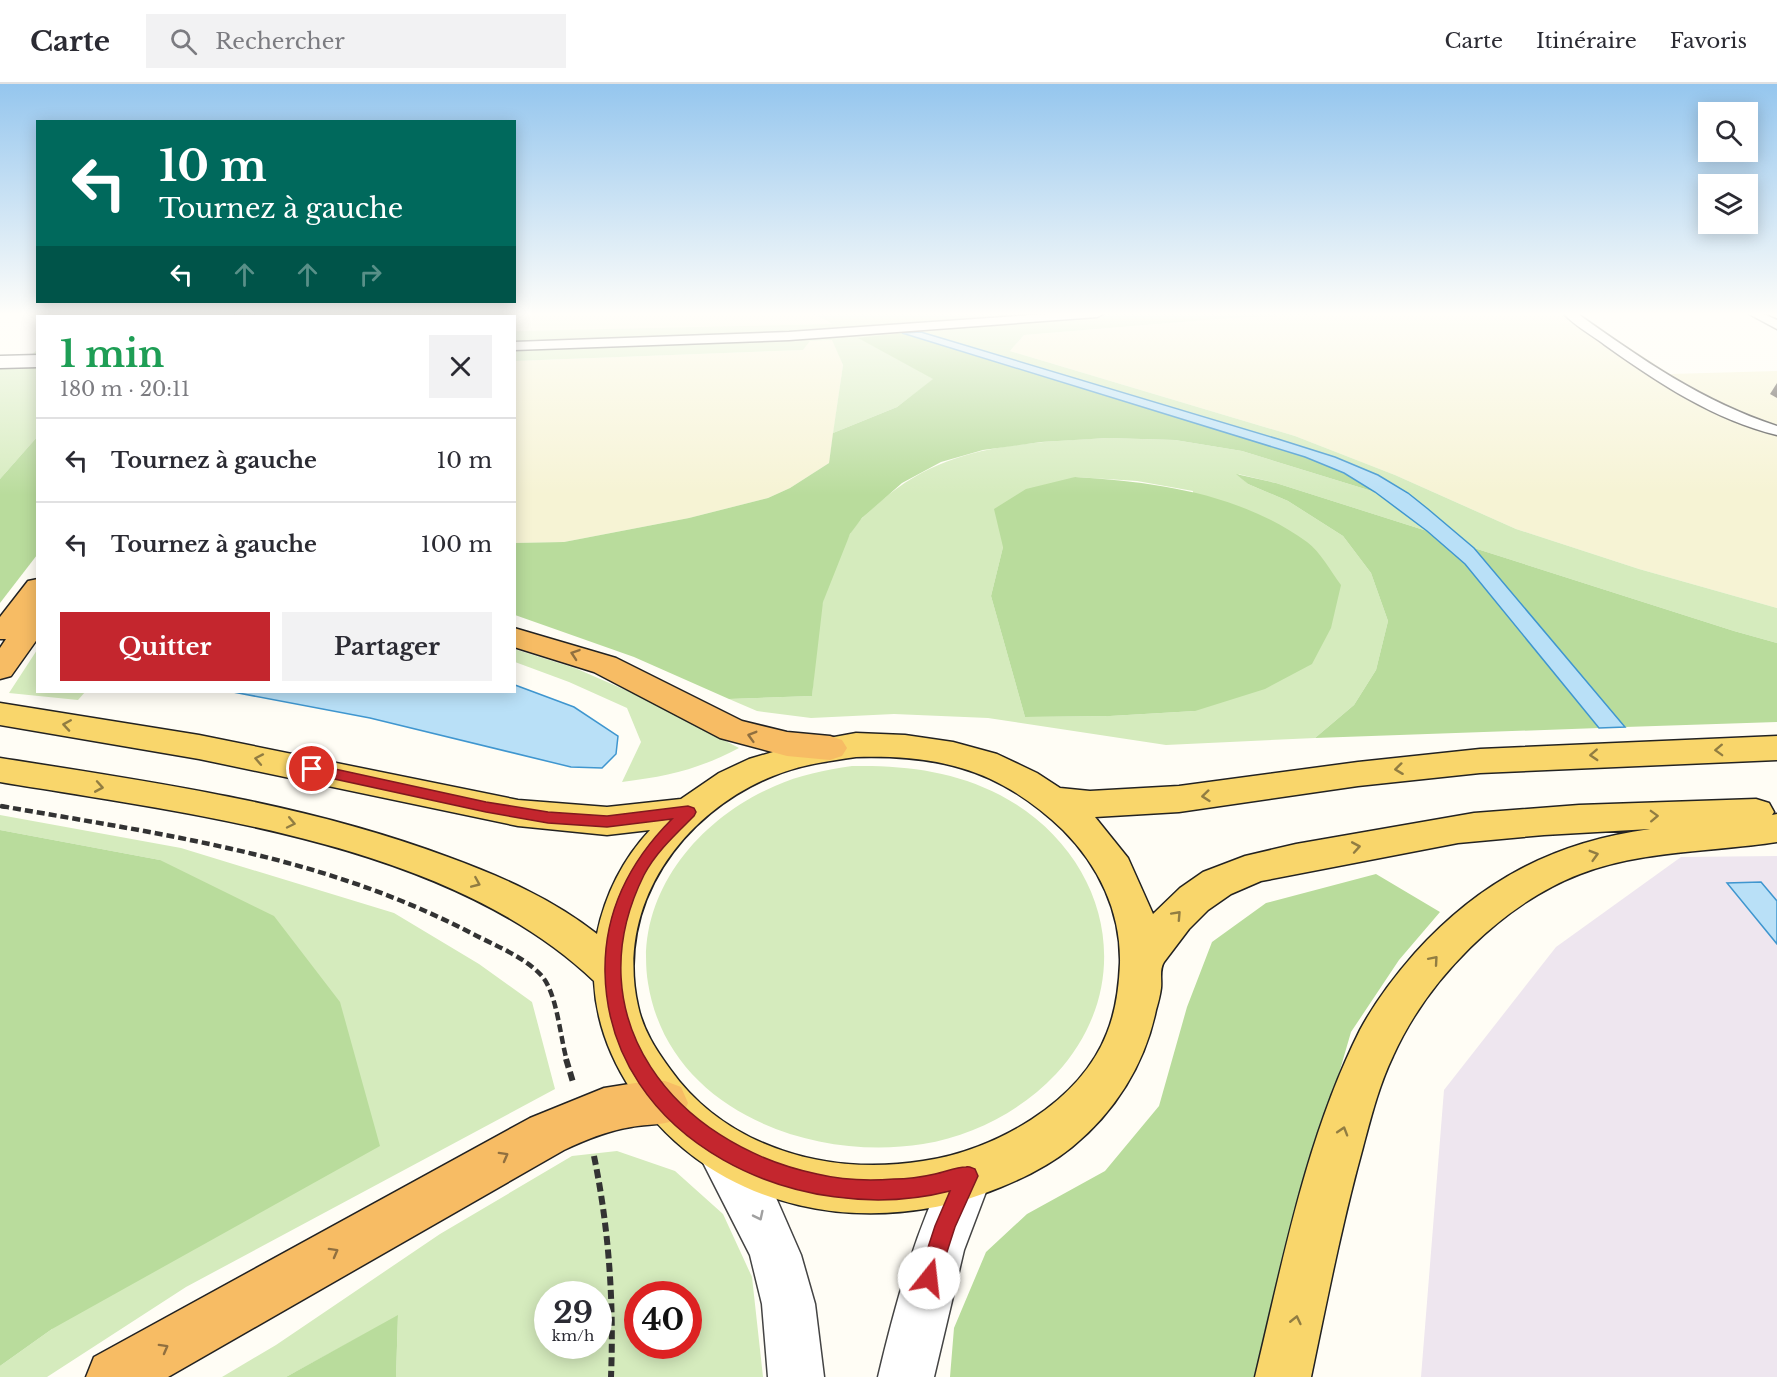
<!DOCTYPE html>
<html lang="fr">
<meta charset="utf-8">
<style>
body{margin:0;font-family:"Libre Baskerville",serif;background:#f2f2f3;color:#2b2b33;height:100vh;display:flex;flex-direction:column;font-size:22px;white-space:nowrap}
*{box-sizing:border-box;margin:0}
p{font-size:20px;color:#7c7c81}
.icon{flex:none;width:33px;height:33px;fill:none;stroke:currentColor;stroke-width:2;stroke-linecap:round;stroke-linejoin:round}
.map{position:relative;flex:1;overflow:hidden}
.side{position:absolute;left:36px;top:231px;width:480px;height:378px;display:flex;flex-direction:column;background:#fff;border-radius:0px;box-shadow:0 3px 15px #0003}
.side>*{flex:none}
.banner{position:absolute;left:36px;top:36px;width:480px;height:183px;border-radius:0px;box-shadow:0 3px 15px #0003;background:#00695c;color:#fff;overflow:hidden}
.fabs{position:absolute;left:1698px;top:18px;display:grid;gap:12px}
.fabs a{display:grid;place-items:center;width:60px;height:60px;border-radius:0px;background:#fff;box-shadow:0 3px 15px #0003;font-size:30px}
.speed{position:absolute;left:534px;top:1197px;display:flex;gap:12px;font-size:30px;font-weight:700;text-align:center}
.speed>*{display:grid;place-content:center;width:78px;height:78px;border-radius:50%;background:#fff;box-shadow:0 3px 15px #0003;line-height:1}
.speed small{font-size:15px;font-weight:400}
.speed .limit{border:9px solid #d22;background:#fff;color:#111}
.pin{position:absolute;display:grid;place-items:center;width:51px;height:51px;color:#fff;margin:-26px;border:3px solid #fff;border-radius:50%;box-shadow:0 2px 6px #0007}
.me{position:absolute;width:66px;margin:-33px;rotate:16deg;stroke-linejoin:round;filter:drop-shadow(0 0 4px #0008)}
.turn{display:flex;align-items:center;gap:21px;height:126px;padding:0 24px;font-size:27px}
.turn .icon{width:78px;height:78px;stroke-width:2.5}
.turn b{display:block;font-size:42px;line-height:51px}
.lanes{display:flex;align-items:center;height:57px;padding:0 24px;background:#0003;justify-content:center;gap:30px;direction:ltr}
.lanes .off{opacity:.35}
.round{display:grid;place-items:center;flex:none;width:63px;height:63px;border-radius:0px;background:#f2f2f3}
.headline{display:flex;align-items:center;justify-content:space-between;height:102px;padding:0 24px}
h1{font-size:36px;font-weight:700;line-height:45px;color:#1e9e55}
.primary-button{display:flex;gap:12px;margin-top:auto;padding:12px 24px}
.primary-button a{flex:1;height:69px;border-radius:0px;background:#c4262e;color:#fff;font-size:24px;font-weight:700;line-height:69px;text-align:center}
.primary-button a+a{background:#f2f2f3;color:#2b2b33}
ul{padding:0;list-style:none}
li{display:flex;align-items:center;gap:18px;height:84px;padding:0 24px;border-top:2px solid #e1e1e2}
li div{flex:1}
li b{display:block;font-size:22px}
li em{font-style:normal}
header{display:flex;align-items:center;gap:36px;box-sizing:border-box;height:84px;padding:0 30px;background:#fff;border-bottom:2px solid #e1e1e2}
header strong{font-size:28px}
nav{display:flex;gap:33px;margin-inline-start:auto;font-size:21px}
.search{width:420px;height:54px;background:#f2f2f3;display:flex;align-items:center;gap:15px;box-sizing:border-box;padding:0 21px;border-radius:0px;color:#7c7c81;font-size:22px}
.map>svg:first-child{display:block}
.industrial{fill:#eee6ef}
.farmland{fill:#f6f3d4}
.green{fill:#d5ebbd;fill-rule:evenodd}
.forest{fill:#b9dc9c}
.water{fill:#b9e0f7;stroke:#3f96cf;stroke-width:1.5}
.lines{fill:none;stroke-linecap:round;stroke-linejoin:round}
.service-casing{stroke:#444;stroke-width:3}
.minor-casing{stroke:#444;stroke-width:3}
.tertiary-casing{stroke:#444;stroke-width:3}
.primary-casing{stroke:#222;stroke-width:3}
.trunk-casing{stroke:#222;stroke-width:3}
.path-far2{stroke:#333;stroke-width:4;stroke-dasharray:6 3;stroke-linecap:butt}
.path-far1{stroke:#333;stroke-width:4.5;stroke-dasharray:8 4;stroke-linecap:butt}
.path{stroke:#333;stroke-width:6;stroke-dasharray:9 4.5;stroke-linecap:butt}
.service{fill:#fff;fill-rule:evenodd}
.minor{fill:#fff;fill-rule:evenodd}
.tertiary{fill:#fff;fill-rule:evenodd}
.primary{fill:#f9d66b;fill-rule:evenodd}
.trunk{fill:#f7bc64;fill-rule:evenodd}
.wall{fill:#4d4742}
.oneway{stroke:#906f3f}
.oneway2{stroke:#917d42}
.oneway3{stroke:#a0a0a0}
.route{fill:#c4262e;stroke:#7f191e;stroke-width:1.5}
</style>
<header>
<strong>Carte</strong>
<div class="search"><svg class="icon" aria-label="search" viewBox="0 0 24 24"><circle cx="10" cy="10" r="6"/><path d="M15 15l6 6"/></svg>Rechercher</div>
<nav><a>Carte</a><a>Itinéraire</a><a>Favoris</a></nav>
</header>
<div class="map">
<svg width="1777" height="1293" viewBox="0 0 1777 1293">
<rect width="100%" height="100%" fill="#fffdf5"/>
<!-- industrial -->
<polygon class="industrial" points="1777,772 1777,1293 1421,1293 1444,1006 1556,863 1681,773"/>
<!-- farmland -->
<g class="farmland">
<polygon points="357,230 812,230 835,241 515,247 514,232 357,232"/>
<polygon points="1325,230 1578,230 1670,290 1777,287 1777,524 1639,485 1516,445 1395,391 1295,352 1010,267 1024,251 1231,234"/>
<polygon points="833,256 843,281 829,379 790,404 768,414 689,434 564,458 515,459 514,277 802,266 810,257"/>
</g>
<!-- green -->
<g class="green">
<polygon points="813,230 1325,230 1231,234 1024,251 1010,267 1295,352 1395,391 1516,445 1639,485 1777,524 1777,559 1734,547 1474,464 1428,425 1378,391 1335,373 1278,355 859,254 934,295 897,323 833,349 843,281 832,256 810,257 803,266 515,277 514,247 833,240"/>
<polygon points="37,266 37,353 0,395 0,280 21,279"/>
<path d="M 1108,354 L 1175,356 L 1242,367 L 1375,408 L 1427,447 L 1276,399 L 1238,390 L 1248,400 L 1288,417 L 1343,452 L 1371,489 L 1388,537 L 1376,586 L 1354,621 L 1315,654 L 1166,661 L 988,634 L 894,630 L 811,634 L 757,627 L 729,615 L 812,612 C 815,585 816,543 823,517 C 829,497 840,468 850,450 C 858,436 870,427 881,417 C 948,359 1025,359 1108,354 ZM 1075,393 L 1137,397 L 1193,407 L 1195,627 L 1110,632 L 1025,633 L 991,512 L 1003,463 Z"/>
<path d="M 514,565 L 575,584 L 646,615 L 739,664 C 697,686 668,692 622,698 L 641,658 L 627,624 L 569,598 L 515,578 Z"/>
<polygon points="37,566 38,608 85,608 78,616 9,609"/>
<path d="M 852,682 C 904,681 954,687 1000,711 C 1108,768 1141,898 1056,990 C 1021,1027 973,1052 923,1060 C 811,1078 668,1026 648,899 C 634,811 698,735 775,702 C 799,691 825,686 852,682 Z"/>
<polygon points="0,731 181,764 394,829 479,880 532,918 555,1005 186,1203 47,1293 0,1293 0,1282 52,1245 160,776 0,746"/>
<path d="M 617,1067 L 675,1087 L 723,1130 L 752,1193 L 763,1293 L 396,1293 L 398,1232 L 286,1293 L 222,1293 L 276,1261 L 440,1150 L 572,1072 ZM 548,1210 L 598,1210 L 598,1262 L 548,1262 ZM 638,1210 L 688,1210 L 688,1262 L 638,1262 Z"/>
</g>
<!-- forest -->
<g class="forest">
<polygon points="902,249 1305,373 1344,389 1375,408 1242,367 1175,356 1108,354 1041,358 983,366 941,378 902,399 862,434 850,450 823,518 812,612 729,615 634,573 515,531 514,459 564,458 689,434 768,414 790,404 829,379 833,349 897,323 933,295 858,254"/>
<polygon points="37,353 37,471 0,519 0,395"/>
<polygon points="1236,390 1276,399 1427,447 1465,480 1599,644 1315,654 1354,621 1376,586 1388,537 1371,489 1343,452 1288,417 1248,400"/>
<path d="M 1075,393 C 1156,398 1239,409 1307,458 C 1320,467 1331,488 1341,501 L 1331,544 L 1312,580 L 1265,605 L 1195,627 L 1110,632 L 1025,633 L 991,512 L 1003,463 L 994,425 L 1026,405 Z"/>
<polygon points="1474,464 1734,547 1777,559 1777,638 1625,643"/>
<polygon points="0,746 160,776 274,832 340,918 380,1062 52,1245 0,1282"/>
<polygon points="1376,790 1440,828 1399,876 1351,948 1311,1086 1259,1293 950,1293 954,1244 986,1168 1027,1130 1105,1087 1159,1022 1187,923 1212,858 1266,819"/>
<polygon points="398,1231 396,1293 286,1293"/>
</g>
<!-- water -->
<g class="water">
<polygon points="921,248 1278,355 1335,373 1378,391 1408,409 1428,425 1474,464 1625,643 1599,644 1465,480 1427,447 1375,408 1344,389 1305,373 902,249"/>
<polygon points="515,601 574,623 618,652 616,670 602,684 571,683 370,634 233,608 514,608"/>
<polygon points="1761,798 1777,817 1777,860 1727,799"/>
</g>
<g class="lines">
<!-- service casing -->
<g class="service-casing">
<g id="service">
<polygon points="1046,230 1103,230 1097,233 789,256 514,266 514,258 789,248"/>
<path d="M 1564,230 L 1578,230 C 1641,275 1703,318 1777,342 L 1777,351 C 1714,336 1657,298 1605,261 C 1592,251 1575,242 1564,230 Z"/>
<polygon points="1749,230 1764,230 1777,236 1777,245"/>
</g>
</g>
<!-- minor casing -->
<g class="minor-casing">
<polygon id="minor" points="38,271 38,283 0,284 0,272"/>
</g>
<!-- tertiary casing -->
<g class="tertiary-casing">
<g id="tertiary">
<polygon points="719,1039 736,1046 747,1063 777,1116 801,1171 815,1220 824,1293 768,1293 762,1220 750,1171 695,1063 702,1046"/>
<path d="M 968,1068 L 985,1075 L 992,1092 L 964,1166 L 934,1293 L 878,1293 C 896,1217 916,1145 951,1075 Z"/>
</g>
</g>
<!-- primary casing -->
<g class="primary-casing">
<path id="primary" d="M 0,619 L 199,651 L 518,716 L 607,723 L 681,715 L 719,689 L 749,675 L 807,658 L 856,649 L 905,651 L 953,658 L 997,670 L 1037,689 L 1060,704 L 1090,707 L 1179,702 L 1358,678 L 1480,665 L 1777,652 L 1777,676 L 1480,689 L 1358,702 L 1179,728 L 1095,733 L 1128,774 L 1153,830 L 1180,804 L 1203,788 L 1245,772 L 1296,760 L 1474,729 L 1579,721 L 1756,715 L 1769,719 L 1774,728 L 1772,731 L 1777,730 L 1777,758 C 1713,768 1642,766 1580,790 C 1502,820 1427,896 1393,972 C 1379,1001 1371,1033 1363,1063 C 1342,1139 1327,1216 1311,1293 L 1255,1293 C 1283,1177 1306,1054 1360,946 C 1375,918 1394,893 1415,869 C 1480,797 1554,758 1650,745 L 1544,751 L 1458,759 L 1261,797 L 1231,810 L 1208,826 L 1189,845 L 1164,878 C 1159,886 1162,895 1161,904 C 1160,912 1158,919 1156,926 C 1145,980 1115,1028 1072,1063 C 1051,1080 1026,1093 1001,1103 C 872,1157 713,1129 632,1007 C 610,974 596,937 594,897 C 449,758 190,730 0,698 L 0,674 C 151,698 304,719 448,773 C 500,792 553,815 597,850 C 605,811 623,775 650,746 L 607,751 L 518,742 L 199,675 L 0,641 ZM 856,673 C 891,672 928,674 961,684 C 1000,695 1035,719 1063,746 C 1099,782 1121,828 1120,879 C 1119,903 1116,927 1107,949 C 1080,1019 994,1067 923,1077 C 829,1092 727,1065 670,985 C 656,966 643,946 638,922 C 615,821 682,729 773,692 C 800,681 828,677 856,673 Z"/>
</g>
<!-- trunk casing -->
<g class="trunk-casing">
<g id="trunk">
<polygon points="236,230 255,230 253,232 235,232"/>
<polygon points="38,495 38,554 11,592 0,595 0,564 6,555 0,555 0,533 28,497"/>
<polygon points="514,544 616,574 742,637 787,648 830,652 842,656 847,664 842,672 830,676 787,672 720,654 594,588 514,563"/>
<path d="M 648,997 L 665,997 L 681,1003 L 688,1019 L 681,1035 C 664,1041 649,1040 631,1043 C 606,1047 585,1056 564,1066 L 168,1293 L 86,1293 L 94,1273 L 530,1034 L 604,1004 Z"/>
</g>
</g>
<!-- path-far2 -->
<polyline class="path-far2" points="0,722 9,724"/>
<!-- path-far1 -->
<path class="path-far1" d="M 1,722 C 165,751 321,771 471,849 C 494,861 523,872 541,891 C 557,908 560,953 567,977"/>
<!-- path -->
<g class="path">
<polyline points="566,975 573,998"/>
<path d="M 594,1072 C 609,1145 614,1218 611,1293"/>
</g>
<!-- service -->
<use href="#service" class="service"/>
<!-- minor -->
<use href="#minor" class="minor"/>
<!-- tertiary -->
<use href="#tertiary" class="tertiary"/>
<!-- primary -->
<use href="#primary" class="primary"/>
<!-- trunk -->
<use href="#trunk" class="trunk"/>
</g>
<!-- wall -->
<polygon class="wall" points="1777,299 1777,314 1770,310"/>
<!-- one-way arrows -->
<defs><path id="oneway-chevron" d="M-2-3.5L2.5 0L-2 3.5" fill="none" stroke-width="1.6" stroke-linecap="round" stroke-linejoin="round" transform="scale(1.5)"/></defs>
<g class="oneway">
<use href="#oneway-chevron" transform="translate(575 570) rotate(-161)"/>
<use href="#oneway-chevron" transform="translate(752 652) rotate(-164)"/>
<use href="#oneway-chevron" transform="translate(504 1072) rotate(-29)"/>
<use href="#oneway-chevron" transform="translate(334 1168) rotate(-29)"/>
<use href="#oneway-chevron" transform="translate(164 1264) rotate(-29)"/>
</g>
<g class="oneway2">
<use href="#oneway-chevron" transform="translate(67 641) rotate(-171)"/>
<use href="#oneway-chevron" transform="translate(1719 666) rotate(178)"/>
<use href="#oneway-chevron" transform="translate(1594 671) rotate(177)"/>
<use href="#oneway-chevron" transform="translate(259 675) rotate(-169)"/>
<use href="#oneway-chevron" transform="translate(1399 685) rotate(173)"/>
<use href="#oneway-chevron" transform="translate(99 703) rotate(10)"/>
<use href="#oneway-chevron" transform="translate(1206 712) rotate(174)"/>
<use href="#oneway-chevron" transform="translate(1654 732) rotate(-2)"/>
<use href="#oneway-chevron" transform="translate(291 739) rotate(12)"/>
<use href="#oneway-chevron" transform="translate(1356 763) rotate(-10)"/>
<use href="#oneway-chevron" transform="translate(1594 771) rotate(-16)"/>
<use href="#oneway-chevron" transform="translate(476 799) rotate(23)"/>
<use href="#oneway-chevron" transform="translate(1177 831) rotate(-47)"/>
<use href="#oneway-chevron" transform="translate(1434 876) rotate(-49)"/>
<use href="#oneway-chevron" transform="translate(1343 1047) rotate(-73)"/>
<use href="#oneway-chevron" transform="translate(1296 1236) rotate(-77)"/>
</g>
<use class="oneway3" href="#oneway-chevron" transform="translate(759 1132) rotate(64)"/>
<!-- sky -->
<linearGradient id="sky" x2="0" y2="1"><stop stop-color="#95c6ee"/><stop offset="0.56" stop-color="#fffefa"/><stop offset="1" stop-color="#fffefa" stop-opacity="0"/></linearGradient>
<rect width="1777" height="411" fill="url(#sky)"/>
<!-- route -->
<path class="route" d="M 312,680 L 486,718 L 548,728 L 607,732 L 688,722 L 694,724 L 696,728 L 694,732 C 676,750 656,768 644,791 C 573,934 675,1060 817,1090 C 842,1096 869,1097 894,1095 C 908,1095 922,1093 935,1090 C 945,1088 956,1083 966,1083 C 969,1082 972,1084 975,1085 L 978,1092 L 955,1143 L 936,1202 L 929,1205 L 921,1202 L 918,1194 L 935,1142 L 950,1107 C 802,1145 608,1059 605,888 C 604,827 629,778 672,735 L 607,743 L 548,739 L 486,728 L 307,689 L 305,685 L 307,681 Z"/>
</svg>
<div class="fabs">
<a><svg class="icon" aria-label="search" viewBox="0 0 24 24"><circle cx="10" cy="10" r="6"/><path d="M15 15l6 6"/></svg></a>
<a><svg class="icon" aria-label="layers" viewBox="0 0 24 24"><path d="M12 4l9 5-9 5-9-5zM3 14l9 5 9-5"/></svg></a>
</div>
<div class="speed"><div>29<small>km/h</small></div><div class="limit">40</div></div>
<div class="pin" style="left:312px;top:685px;background:#d93025"><svg class="icon" aria-label="arrive" viewBox="0 0 24 24"><path d="M6 21V4h12l-3 4 3 4H6"/></svg></div>
<svg class="me" style="left:929px;top:1194px" viewBox="-20 -20 40 40"><circle r="19" fill="#fff"/><path d="M0-13L10 11 0 6-10 11z" fill="#c4262e"/></svg>
<div class="banner">
<div class="turn"><svg class="icon" aria-label="left" viewBox="0 0 24 24"><path d="M17 20v-9H6M10 6l-5 5 5 5"/></svg><div><b>10 m</b>Tournez à gauche</div></div>
<div class="lanes"><svg class="icon" aria-label="left" viewBox="0 0 24 24"><path d="M17 20v-9H6M10 6l-5 5 5 5"/></svg><svg class="icon off" aria-label="ahead" viewBox="0 0 24 24"><path d="M12 20V5M6 11l6-6 6 6"/></svg><svg class="icon off" aria-label="ahead" viewBox="0 0 24 24"><path d="M12 20V5M6 11l6-6 6 6"/></svg><svg class="icon off" aria-label="right" viewBox="0 0 24 24"><path d="M7 20v-9h11M14 6l5 5-5 5"/></svg></div>
</div>
<section class="side">
<div class="headline"><div><h1>1 min</h1><p>180 m · 20:11</p></div><a class="round"><svg class="icon" aria-label="close" viewBox="0 0 24 24"><path d="M6 6l12 12M18 6L6 18"/></svg></a></div>
<ul>
<li><svg class="icon" aria-label="left" viewBox="0 0 24 24"><path d="M17 20v-9H6M10 6l-5 5 5 5"/></svg><div><b>Tournez à gauche</b></div><em>10 m</em></li>
<li><svg class="icon" aria-label="left" viewBox="0 0 24 24"><path d="M17 20v-9H6M10 6l-5 5 5 5"/></svg><div><b>Tournez à gauche</b></div><em>100 m</em></li>
</ul>
<div class="primary-button"><a>Quitter</a><a>Partager</a></div>
</section>
</div>
